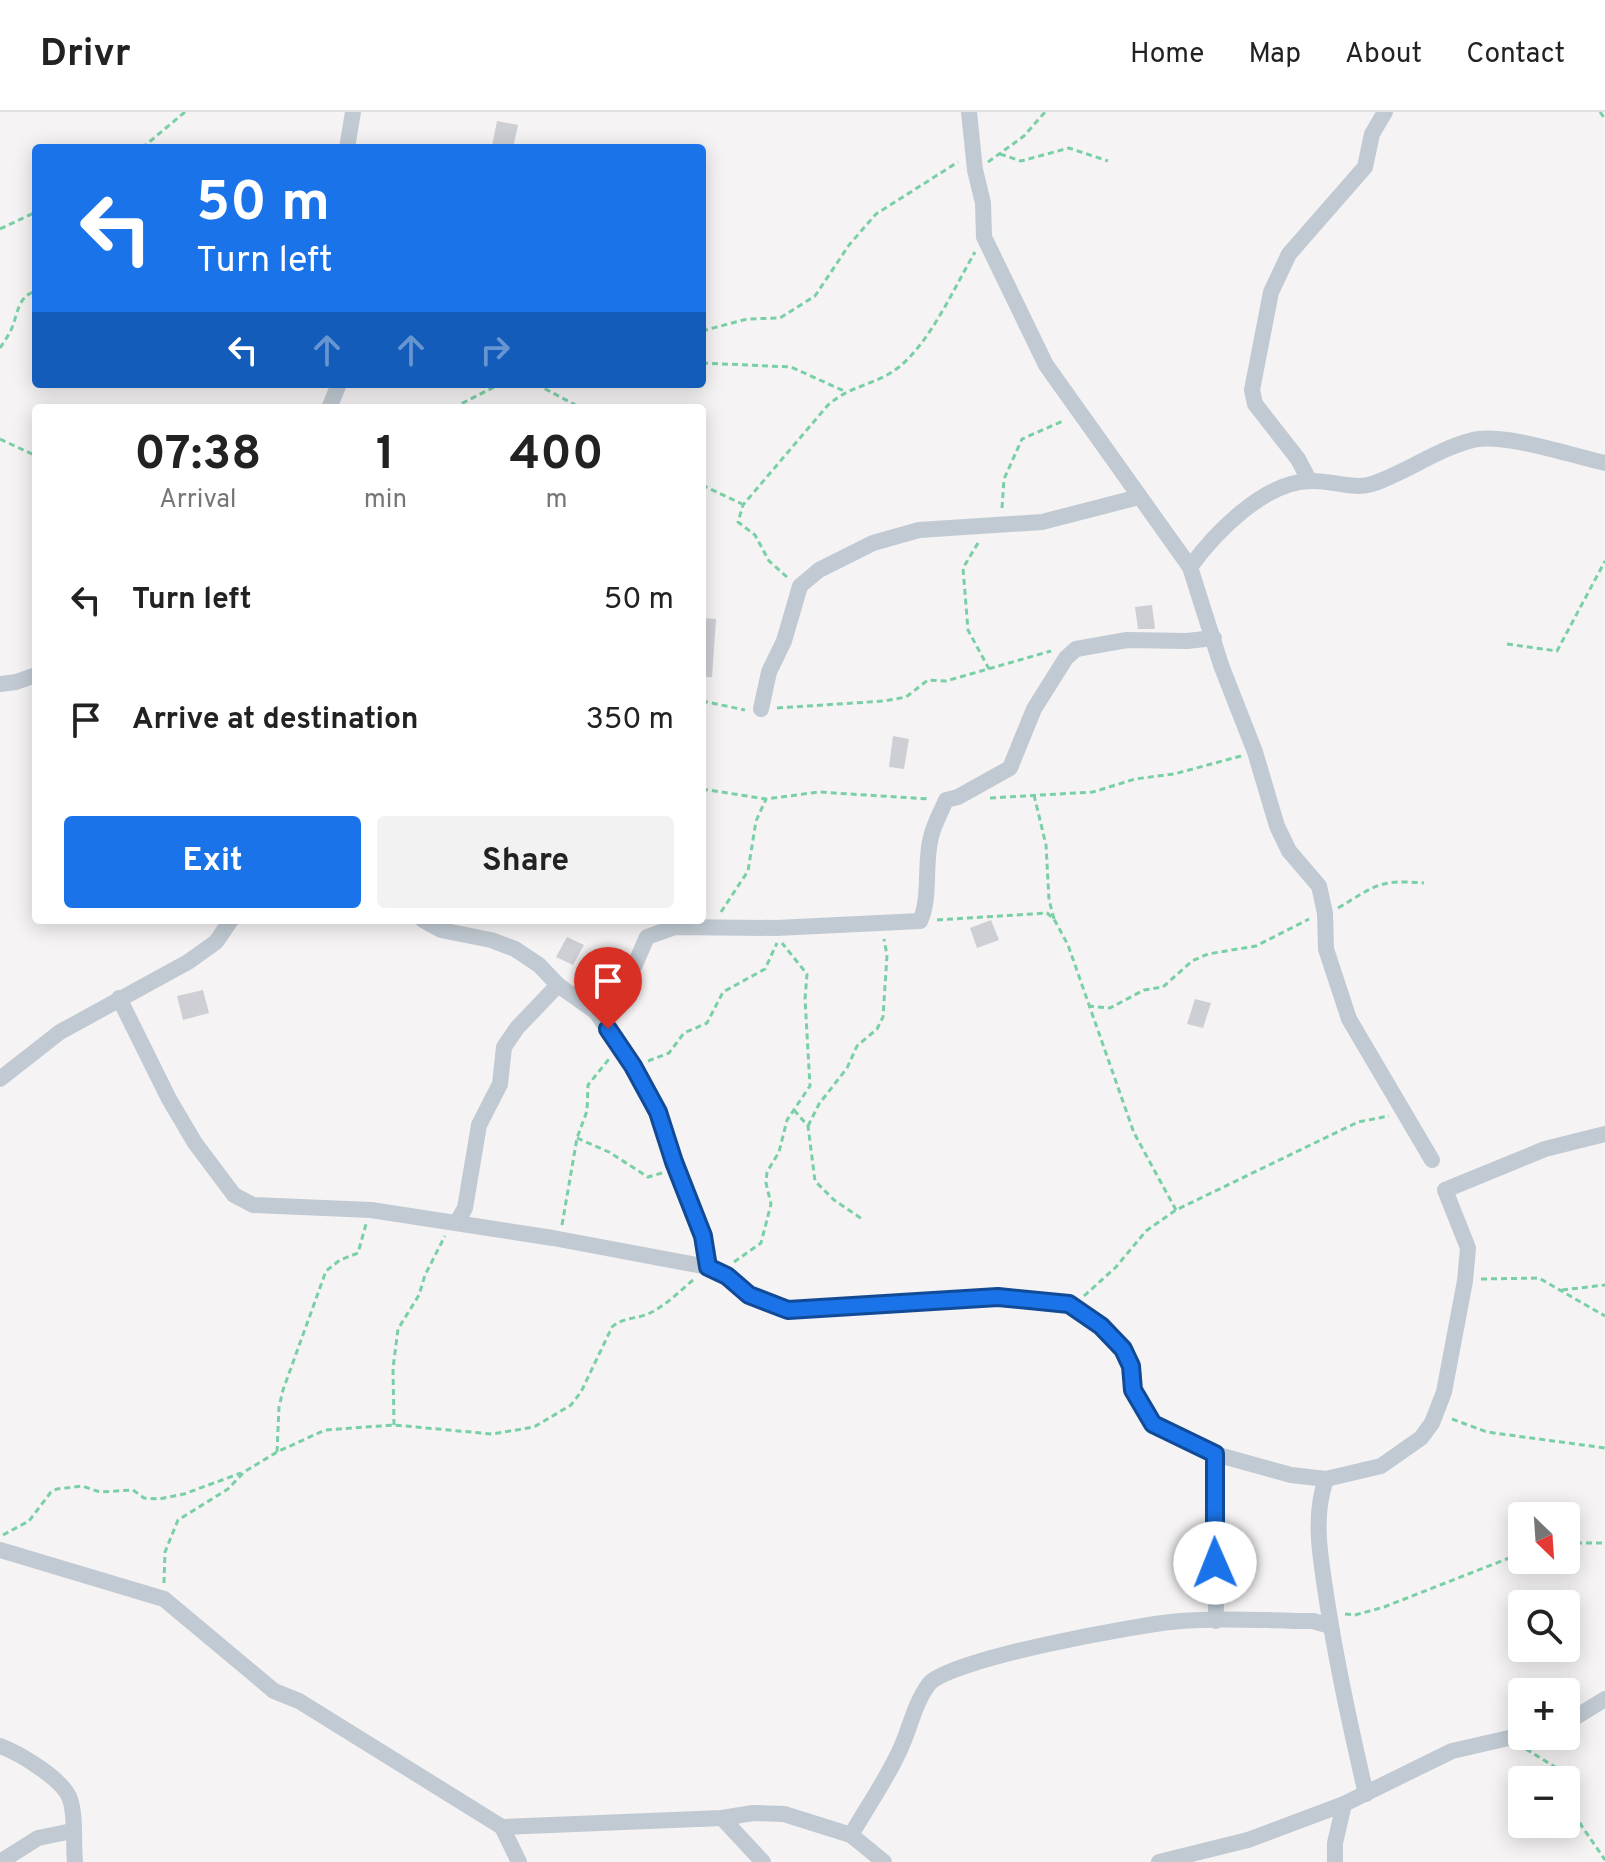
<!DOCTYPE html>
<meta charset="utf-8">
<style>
body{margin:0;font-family:Overpass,sans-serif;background:#f2f2f2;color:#222;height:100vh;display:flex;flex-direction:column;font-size:30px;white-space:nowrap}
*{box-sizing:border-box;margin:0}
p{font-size:26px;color:#767676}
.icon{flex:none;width:44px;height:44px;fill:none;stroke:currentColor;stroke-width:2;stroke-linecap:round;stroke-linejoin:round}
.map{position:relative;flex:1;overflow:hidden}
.drawer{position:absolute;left:32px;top:292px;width:674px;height:520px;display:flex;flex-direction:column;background:#fff;border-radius:8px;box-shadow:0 4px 20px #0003}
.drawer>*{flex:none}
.top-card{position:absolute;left:32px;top:32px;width:674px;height:244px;border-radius:8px;box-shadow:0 4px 20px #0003;background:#1a73e8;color:#fff;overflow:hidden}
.needle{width:52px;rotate:155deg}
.controls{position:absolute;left:1508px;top:1390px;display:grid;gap:16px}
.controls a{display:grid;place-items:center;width:72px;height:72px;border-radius:8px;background:#fff;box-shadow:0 4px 20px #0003;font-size:40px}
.pin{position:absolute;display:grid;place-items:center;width:68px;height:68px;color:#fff;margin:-82px -34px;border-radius:50% 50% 50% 0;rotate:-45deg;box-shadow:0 0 8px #0007}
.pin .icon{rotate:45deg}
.me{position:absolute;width:88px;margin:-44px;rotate:359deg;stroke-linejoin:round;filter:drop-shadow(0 0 6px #0008)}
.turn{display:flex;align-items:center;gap:28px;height:168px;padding:0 32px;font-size:36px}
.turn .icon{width:104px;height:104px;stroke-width:2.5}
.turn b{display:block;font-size:56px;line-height:68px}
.lanes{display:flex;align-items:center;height:76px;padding:0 32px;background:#0003;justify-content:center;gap:40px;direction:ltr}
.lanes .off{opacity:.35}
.eta{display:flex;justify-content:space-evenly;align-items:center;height:136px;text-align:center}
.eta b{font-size:48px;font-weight:700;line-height:56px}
.primary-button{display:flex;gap:16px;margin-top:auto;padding:16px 32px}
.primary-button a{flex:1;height:92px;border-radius:8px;background:#1a73e8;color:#fff;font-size:32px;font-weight:700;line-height:92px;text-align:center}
.primary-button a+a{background:#f2f2f2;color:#222}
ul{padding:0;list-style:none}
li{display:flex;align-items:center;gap:24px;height:120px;padding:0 32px}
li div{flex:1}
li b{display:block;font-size:30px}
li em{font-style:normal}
header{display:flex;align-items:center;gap:48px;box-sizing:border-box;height:112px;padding:0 40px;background:#fff;border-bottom:2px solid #e0e0e0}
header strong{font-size:38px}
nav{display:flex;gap:44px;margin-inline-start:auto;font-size:28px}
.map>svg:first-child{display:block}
.building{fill:#cdcfd5}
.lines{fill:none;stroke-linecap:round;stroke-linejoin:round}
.path{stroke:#7ad0a6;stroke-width:3;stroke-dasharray:6 4;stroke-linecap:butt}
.minor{stroke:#c1cad2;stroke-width:16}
.route-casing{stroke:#114b97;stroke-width:20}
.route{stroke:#1a73e8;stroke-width:14}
</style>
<header>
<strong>Drivr</strong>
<nav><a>Home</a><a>Map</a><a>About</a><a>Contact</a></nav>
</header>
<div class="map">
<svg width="1605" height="1750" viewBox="0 0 1605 1750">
<rect width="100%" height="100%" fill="#f5f3f3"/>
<!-- building -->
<g class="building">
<polygon points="497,9 518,13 513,36 492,34"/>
<polygon points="1152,493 1155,517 1138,517 1135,495"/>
<polygon points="702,506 716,507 712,565 702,565"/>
<polygon points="893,624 909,627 904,657 889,655"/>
<polygon points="991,808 999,828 977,836 970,816"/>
<polygon points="567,825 584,833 573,853 556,845"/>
<polygon points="203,878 209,901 183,908 177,884"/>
<polygon points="1195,887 1211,891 1203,916 1187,912"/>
</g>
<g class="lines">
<!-- path -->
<g class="path">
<polyline points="1600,0 1605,7"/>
<polyline points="142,36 185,0"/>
<polyline points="1000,42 1021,49 1069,36 1108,49"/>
<polyline points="988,50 1024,24 1045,0"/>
<polyline points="0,117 36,100"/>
<polyline points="702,219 747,207 780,206 815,184 849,133 876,102 958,50"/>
<path d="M 0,236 C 4,230 8,224 11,218 C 18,203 17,184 36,179"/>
<polyline points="702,251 791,255 844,279"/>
<polyline points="536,272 581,296"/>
<polyline points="453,296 500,272"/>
<polyline points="0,327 32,342 36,352"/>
<polyline points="702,373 742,392"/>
<polyline points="1002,396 1004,367 1022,327 1065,308"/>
<polyline points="978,431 963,456 968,518 989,557"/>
<path d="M 787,465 L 769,449 L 755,423 L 738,410 L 743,393 L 828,293 C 852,272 875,274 899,255 C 931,229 954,176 975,140"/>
<polyline points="1507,532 1557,539 1605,449"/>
<polyline points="702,589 745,598"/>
<polyline points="777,596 884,589 906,585 928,568 946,569 1051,539"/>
<polyline points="702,677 766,687 819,680 929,687"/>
<polyline points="1034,683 1046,733 1049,788 1054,807"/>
<polyline points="990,686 1093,680 1135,667 1174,662 1241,644"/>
<path d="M 1338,796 C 1375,774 1379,767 1424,771"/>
<polyline points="721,800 748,759 756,709 766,687"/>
<polyline points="937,808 1047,801 1054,807 1068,833 1134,1021 1176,1098"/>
<polyline points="1088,894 1110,896 1144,878 1163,875 1192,849 1208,842 1256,834 1309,807"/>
<polyline points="648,949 669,941 684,921 707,911 723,880 765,857 777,831"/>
<polyline points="794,998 808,1014 815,1069 834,1088 862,1107"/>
<polyline points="808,1014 819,992 847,956 857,934 877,917 883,905 887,843 884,827"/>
<polyline points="577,1026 609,1040 648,1065 662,1061"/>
<polyline points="562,1113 577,1026 587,999 588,973 609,947"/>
<polyline points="734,1150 761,1131 771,1092 766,1071 767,1060 779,1040 787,1008 810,974 805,887 807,862 782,831"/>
<polyline points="1481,1167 1539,1166 1605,1204"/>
<polyline points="1562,1178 1605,1173"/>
<polyline points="1084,1184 1116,1155 1146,1119 1176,1098 1358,1010 1389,1004"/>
<polyline points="1452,1307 1487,1320 1605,1336"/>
<polyline points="394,1313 393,1256 398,1217 419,1183 425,1163 445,1124"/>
<polyline points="277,1340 279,1295 283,1278 326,1159 340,1148 358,1141 366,1112"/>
<polyline points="3,1423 29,1409 51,1380 57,1377 82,1374 100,1380 133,1378 144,1386 159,1387 184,1382 241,1361"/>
<polyline points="1566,1431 1605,1431"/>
<path d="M 164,1471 L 165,1440 L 178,1408 L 228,1377 L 244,1360 L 277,1340 L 325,1318 L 394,1313 L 492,1322 L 534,1315 L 571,1293 L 581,1280 L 612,1215 C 623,1205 638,1207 650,1201 C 666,1193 679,1180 693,1168"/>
<polyline points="1345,1502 1355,1503 1384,1495 1522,1441"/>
<polyline points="1526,1637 1555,1655 1563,1668"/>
<polyline points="1566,1673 1581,1713 1605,1748"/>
</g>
<!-- minor -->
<g class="minor">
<polyline points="969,0 975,58 983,91 984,125 1046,253 1190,455 1221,553 1255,640 1277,714 1289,739 1319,774 1325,801 1326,837 1349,907 1432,1048"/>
<polyline points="347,36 353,0"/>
<polyline points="329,296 339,272"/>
<polyline points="1309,368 1298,347 1255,292 1252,278 1271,180 1289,142 1365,55 1372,22 1385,0"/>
<path d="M 1190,455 C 1216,420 1265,369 1311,369 C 1330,368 1355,378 1372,372 C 1407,360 1437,337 1473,328 C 1503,320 1573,344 1605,351"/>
<polyline points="0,572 16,570 36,563"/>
<polyline points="761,597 769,560 784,529 800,474 819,458 873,431 919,418 1042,410 1139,385"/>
<polyline points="423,808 441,818 491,828 515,837 539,853 558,873 596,900 633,954 658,1000 703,1124 708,1155"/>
<polyline points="119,886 169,987 195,1031 234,1083 253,1093 371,1098 553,1126 708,1155 727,1164 749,1183 788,1198 998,1185 1069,1192 1101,1214 1123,1237 1131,1254 1133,1278 1153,1312 1215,1342 1291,1363 1326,1367 1381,1354 1421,1326 1432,1311 1444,1280 1465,1169 1468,1136 1445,1078 1545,1037 1605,1022"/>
<path d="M 596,900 L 622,882 L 647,825 L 675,815 L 776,816 L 920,809 C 931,786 924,751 931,725 C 934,712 941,700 946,688 L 958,685 L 1010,656 L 1034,597 L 1066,546 L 1076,537 L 1127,528 L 1187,529 L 1214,526"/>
<polyline points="0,967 60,920 188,850 216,830 231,808"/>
<polyline points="457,1110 465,1096 479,1013 500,972 504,935 517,916 558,873"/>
<polyline points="1215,1342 1216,1509"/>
<path d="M 1326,1367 C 1312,1407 1321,1448 1327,1489 C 1337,1554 1351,1618 1366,1682"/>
<polyline points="0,1438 164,1487 274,1579 299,1589 502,1715 722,1706 753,1701 784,1702 851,1723 884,1750"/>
<polyline points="1566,1611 1605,1587"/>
<path d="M 0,1634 C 19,1641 63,1667 70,1687 C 76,1705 73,1730 75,1750"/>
<polyline points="722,1706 763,1750"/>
<polyline points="502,1715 519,1750"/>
<path d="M 851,1723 C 866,1697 884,1671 897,1644 C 909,1622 913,1593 929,1572 C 949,1547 1141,1512 1180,1509 C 1223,1505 1269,1509 1313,1509 L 1330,1514"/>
<polyline points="0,1750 38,1726 72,1719"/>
<polyline points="1159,1750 1248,1728 1344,1692 1452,1639 1522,1623"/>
<polyline points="1335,1750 1335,1731 1344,1692"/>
</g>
</g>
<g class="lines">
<!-- route casing -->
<g class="route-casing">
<polyline id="route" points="608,917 633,954 658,1000 674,1050 703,1124 708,1155 727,1164 749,1183 788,1198 998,1185 1069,1192 1101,1214 1123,1237 1131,1254 1133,1278 1153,1312 1215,1342 1215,1451"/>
</g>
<!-- route -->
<use href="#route" class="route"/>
</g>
</svg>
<div class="controls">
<a><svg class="needle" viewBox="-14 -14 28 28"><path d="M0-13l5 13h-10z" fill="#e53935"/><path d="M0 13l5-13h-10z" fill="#767676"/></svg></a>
<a><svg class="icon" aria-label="search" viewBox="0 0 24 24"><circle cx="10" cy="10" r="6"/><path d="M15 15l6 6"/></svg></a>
<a>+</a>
<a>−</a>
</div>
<div class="pin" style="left:608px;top:917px;background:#d93025"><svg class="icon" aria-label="arrive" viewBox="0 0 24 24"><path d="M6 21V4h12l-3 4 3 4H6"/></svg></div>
<svg class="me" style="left:1215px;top:1451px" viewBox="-20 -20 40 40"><circle r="19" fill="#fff"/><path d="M0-13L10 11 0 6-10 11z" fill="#1a73e8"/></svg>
<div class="top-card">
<div class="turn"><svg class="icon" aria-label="left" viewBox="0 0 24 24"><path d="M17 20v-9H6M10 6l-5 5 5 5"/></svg><div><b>50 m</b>Turn left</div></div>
<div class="lanes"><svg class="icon" aria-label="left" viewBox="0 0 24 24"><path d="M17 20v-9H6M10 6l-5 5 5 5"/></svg><svg class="icon off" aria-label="ahead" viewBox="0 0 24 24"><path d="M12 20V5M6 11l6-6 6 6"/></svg><svg class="icon off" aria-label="ahead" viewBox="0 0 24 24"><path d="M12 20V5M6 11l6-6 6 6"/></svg><svg class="icon off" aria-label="right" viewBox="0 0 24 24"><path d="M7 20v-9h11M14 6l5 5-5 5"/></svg></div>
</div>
<section class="drawer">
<div class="eta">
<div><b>07:38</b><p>Arrival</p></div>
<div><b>1</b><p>min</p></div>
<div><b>400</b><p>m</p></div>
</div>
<ul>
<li><svg class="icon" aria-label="left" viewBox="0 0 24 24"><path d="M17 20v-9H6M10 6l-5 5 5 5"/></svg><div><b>Turn left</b></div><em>50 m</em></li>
<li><svg class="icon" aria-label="arrive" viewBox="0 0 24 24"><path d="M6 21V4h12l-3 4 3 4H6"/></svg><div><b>Arrive at destination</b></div><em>350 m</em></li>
</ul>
<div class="primary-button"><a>Exit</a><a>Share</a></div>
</section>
</div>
